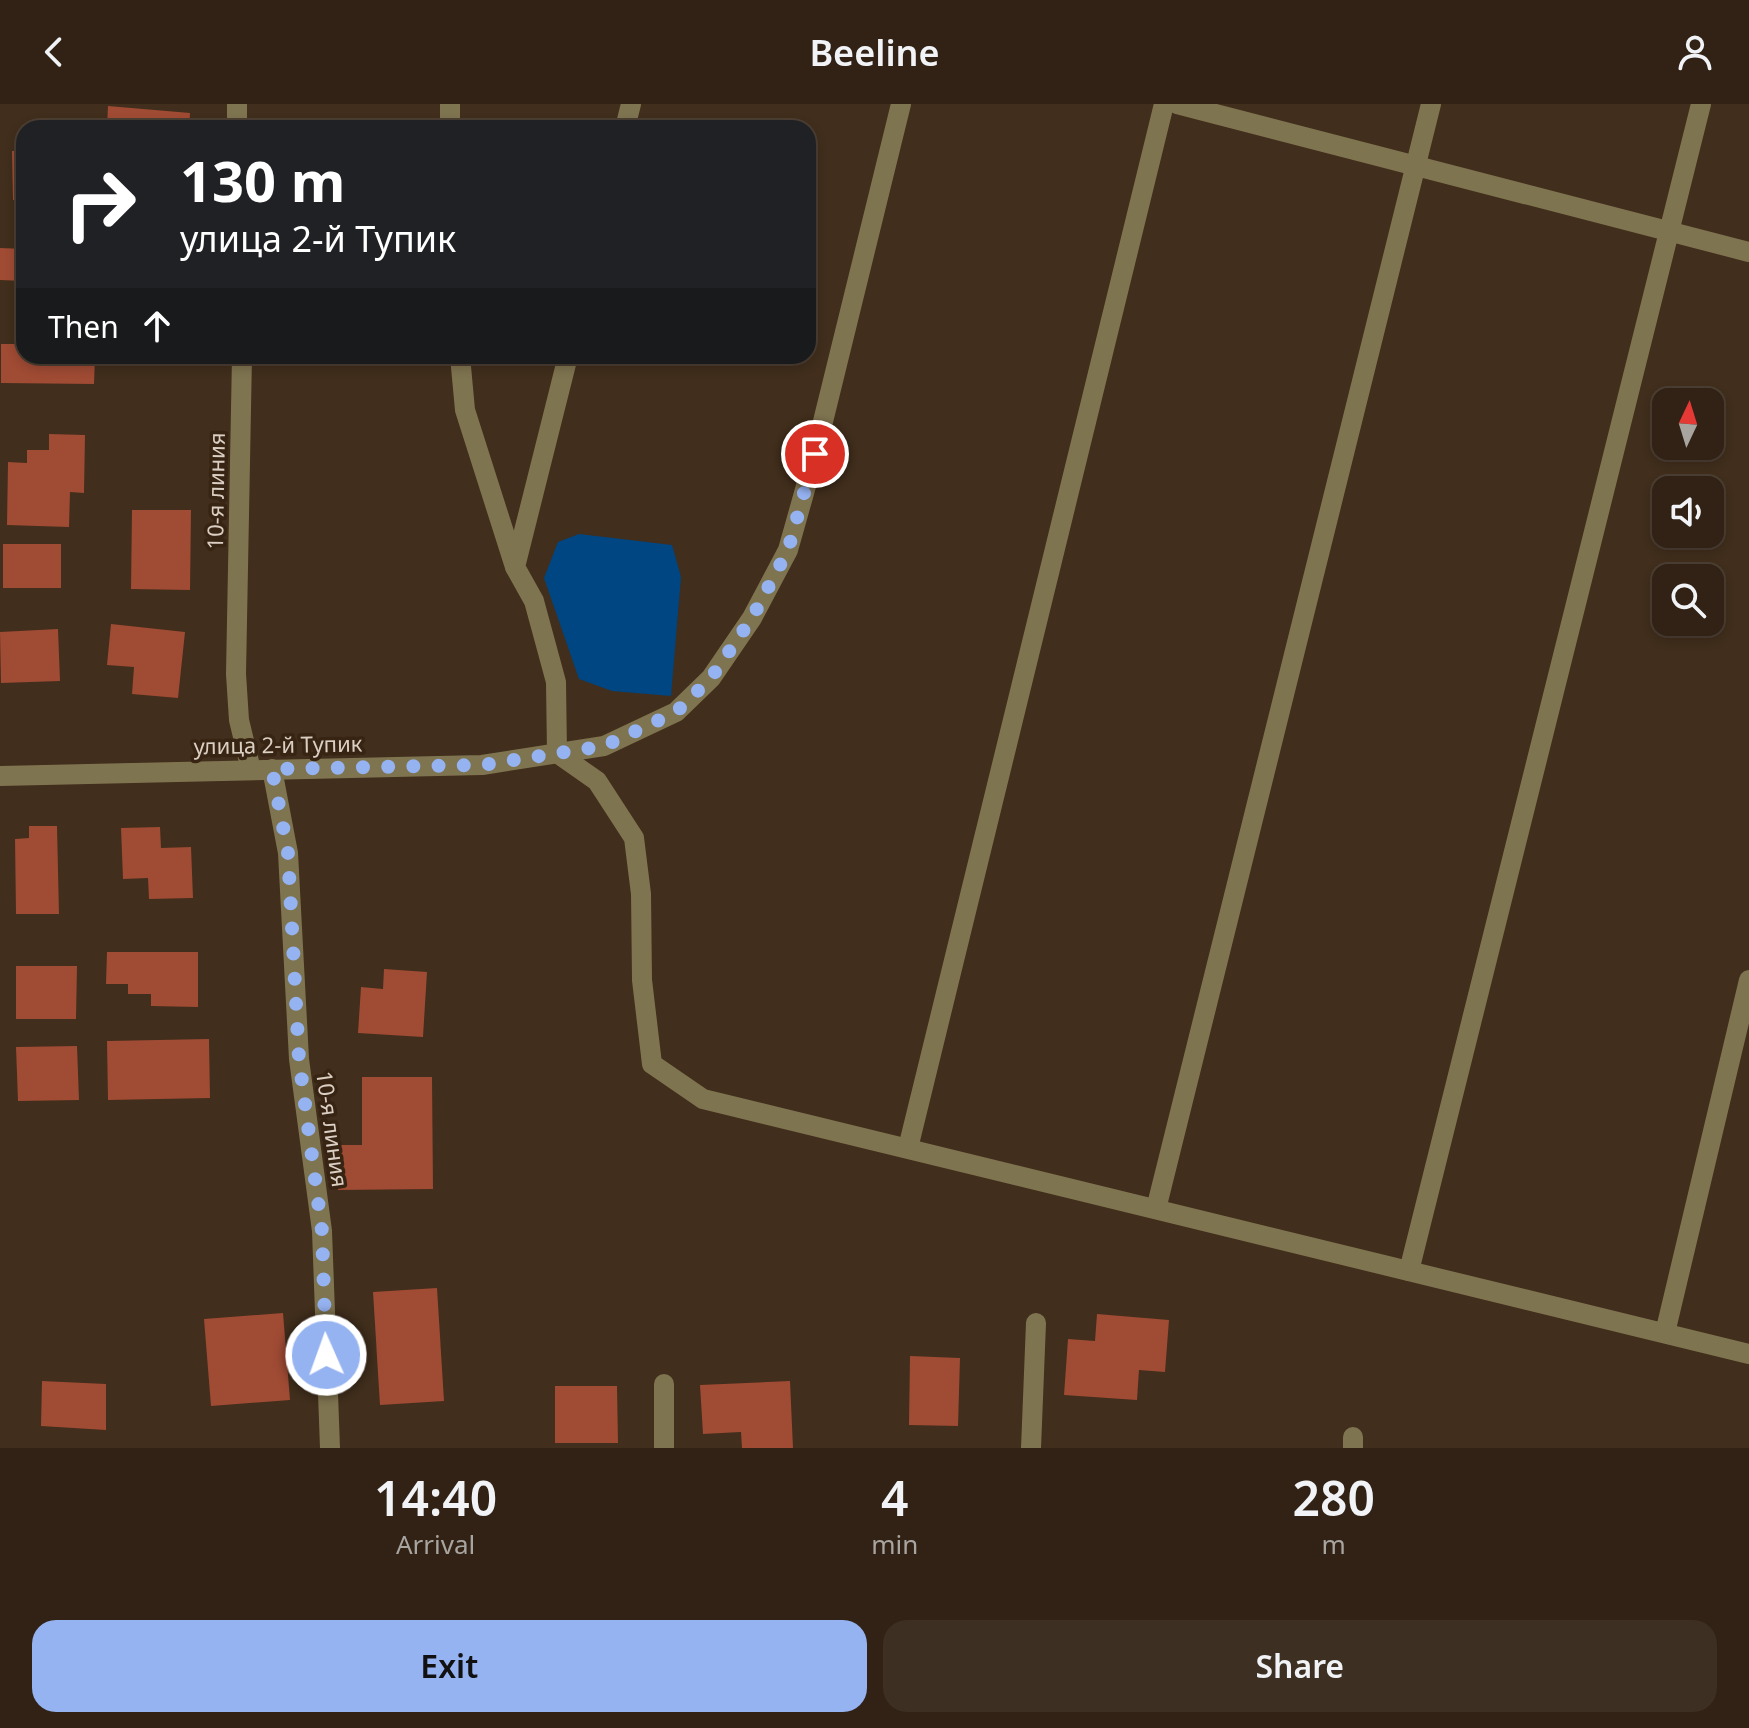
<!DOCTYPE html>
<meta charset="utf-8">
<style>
body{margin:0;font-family:"Noto Sans",sans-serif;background:#3d2f22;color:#f1f3f6;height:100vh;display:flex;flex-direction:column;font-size:30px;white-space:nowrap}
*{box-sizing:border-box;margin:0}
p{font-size:26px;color:#a8a4a0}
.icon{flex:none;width:44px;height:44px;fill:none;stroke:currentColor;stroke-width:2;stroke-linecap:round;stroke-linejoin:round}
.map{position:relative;height:1344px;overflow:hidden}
.sheet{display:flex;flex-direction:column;background:#312215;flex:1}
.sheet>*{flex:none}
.guide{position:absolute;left:16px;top:16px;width:800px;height:244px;border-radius:24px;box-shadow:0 4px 12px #0003,0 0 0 2px #4c3f34;background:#202124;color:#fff;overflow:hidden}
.needle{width:52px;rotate:4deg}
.tools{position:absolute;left:1652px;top:284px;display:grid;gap:16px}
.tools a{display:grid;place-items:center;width:72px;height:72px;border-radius:16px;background:#312215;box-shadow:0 4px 12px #0003,0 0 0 2px #4c3f34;font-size:40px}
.pin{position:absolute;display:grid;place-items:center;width:68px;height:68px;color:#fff;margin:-34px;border:4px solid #fff;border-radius:50%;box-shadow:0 2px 8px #0007}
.me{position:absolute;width:88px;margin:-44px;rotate:358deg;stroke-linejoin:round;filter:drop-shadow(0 0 6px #0008)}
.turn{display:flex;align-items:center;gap:28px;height:168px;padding:0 32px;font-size:36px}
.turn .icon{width:104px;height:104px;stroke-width:2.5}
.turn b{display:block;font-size:56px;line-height:68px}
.then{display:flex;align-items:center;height:76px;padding:0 32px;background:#0003;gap:16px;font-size:30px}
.eta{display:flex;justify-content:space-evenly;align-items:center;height:136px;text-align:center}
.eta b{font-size:48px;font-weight:600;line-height:56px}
.action{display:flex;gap:16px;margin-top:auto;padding:16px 32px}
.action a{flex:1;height:92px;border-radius:24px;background:#95b2f1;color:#111;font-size:32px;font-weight:600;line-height:92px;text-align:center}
.action a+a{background:#3d2f22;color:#f1f3f6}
header{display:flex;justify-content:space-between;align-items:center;height:104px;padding:0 32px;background:#312215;font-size:36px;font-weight:600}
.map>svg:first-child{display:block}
.water{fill:#004682}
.building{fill:#a04b34}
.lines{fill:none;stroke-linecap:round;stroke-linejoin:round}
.minor{stroke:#7f7450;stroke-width:20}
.route{stroke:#95b2f1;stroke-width:14;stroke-dasharray:0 25.2}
.labels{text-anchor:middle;stroke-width:7;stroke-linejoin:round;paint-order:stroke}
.street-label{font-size:22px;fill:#dbcfc4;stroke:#372412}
</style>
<header><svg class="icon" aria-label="back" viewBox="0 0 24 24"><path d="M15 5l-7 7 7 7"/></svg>Beeline<svg class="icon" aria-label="person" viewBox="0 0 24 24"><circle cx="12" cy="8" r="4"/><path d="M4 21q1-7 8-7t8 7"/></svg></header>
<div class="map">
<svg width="1749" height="1344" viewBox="0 0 1749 1344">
<rect width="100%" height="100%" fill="#412e1c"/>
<!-- water -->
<polygon class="water" points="579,430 672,441 681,473 671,592 612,587 579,575 544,474 558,438"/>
<!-- building -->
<g class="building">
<polygon points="108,2 190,9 189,24 107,24"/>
<polygon points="12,47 24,47 24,96 13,96"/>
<polygon points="0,144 24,145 24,177 0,176"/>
<polygon points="1,240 24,240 24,252 95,252 94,280 1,279"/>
<polygon points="49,330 85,331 84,389 70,388 69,423 7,421 8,358 27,359 27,346 49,346"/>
<polygon points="132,406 191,406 190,486 131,485"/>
<rect x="3" y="440" width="58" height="44"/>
<polygon points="111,520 185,528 178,594 132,590 134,563 107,561"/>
<polygon points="58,525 60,577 1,579 0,528"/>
<polygon points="29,722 57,722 59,810 16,810 15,735 29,734"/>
<polygon points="160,723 161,744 191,743 193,794 149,795 148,774 123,775 121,724"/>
<polygon points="107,848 198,848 198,903 151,902 151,890 128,890 128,880 106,880"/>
<polygon points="16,862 77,862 76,915 16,915"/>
<polygon points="384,865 427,868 423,933 358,929 361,883 383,885"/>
<polygon points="209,935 210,994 108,996 107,937"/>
<polygon points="77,942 79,996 18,997 16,943"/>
<polygon points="362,973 432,973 433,1085 338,1086 338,1041 362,1041"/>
<polygon points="437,1184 444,1297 380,1301 373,1188"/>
<polygon points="283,1209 290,1296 211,1302 204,1215"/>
<polygon points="1097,1210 1169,1216 1165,1268 1139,1266 1137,1296 1064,1291 1068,1235 1095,1237"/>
<polygon points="910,1252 960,1254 958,1322 909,1321"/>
<polygon points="42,1277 106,1280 106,1326 41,1322"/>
<polygon points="790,1277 793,1344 742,1344 741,1328 703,1330 700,1281"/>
<polygon points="555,1282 617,1282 618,1339 555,1339"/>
</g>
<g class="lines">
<!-- minor -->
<g class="minor">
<polyline points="1177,0 1749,148"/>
<polyline points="237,24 237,0"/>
<polyline points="450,24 450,0"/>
<polyline points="625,24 631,0"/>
<polyline points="242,252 236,570 239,616 251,666"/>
<polyline points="460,252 465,306 515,463"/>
<polyline points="557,649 597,677 634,734 641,790 642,876 652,960 703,995 1749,1250"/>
<polyline points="557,649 556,578 534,497 515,463 568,252"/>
<polyline points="272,665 288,749 299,955 322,1127 330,1344"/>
<polyline points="0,672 482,661 604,642 676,608 711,574 752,514 788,446 815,350 901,0"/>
<polyline points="908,1044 1164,0"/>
<polyline points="1156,1105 1431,0"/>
<polyline points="1409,1167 1701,0"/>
<polyline points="1665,1229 1749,876"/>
<polyline points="664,1280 664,1344"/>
<polyline points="1353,1333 1353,1344"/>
<polyline points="1031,1344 1036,1219"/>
</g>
</g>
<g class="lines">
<!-- route -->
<polyline class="route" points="326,1251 322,1127 299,955 288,749 272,665 482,661 604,642 676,608 711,574 752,514 788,446 815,350"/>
</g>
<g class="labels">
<!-- street labels -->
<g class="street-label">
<text transform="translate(216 387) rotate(-89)" y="8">10-я линия</text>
<text transform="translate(278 641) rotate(-1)" y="8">улица 2-й Тупик</text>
<text transform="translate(332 1025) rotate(82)" y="8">10-я линия</text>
</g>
</g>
</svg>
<div class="tools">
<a><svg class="needle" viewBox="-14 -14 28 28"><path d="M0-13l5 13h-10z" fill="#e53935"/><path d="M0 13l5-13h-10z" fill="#a8a4a0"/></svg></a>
<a><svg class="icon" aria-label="sound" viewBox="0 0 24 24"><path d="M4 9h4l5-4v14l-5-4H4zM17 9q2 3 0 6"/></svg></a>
<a><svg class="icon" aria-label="search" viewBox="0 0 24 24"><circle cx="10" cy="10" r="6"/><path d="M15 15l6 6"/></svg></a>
</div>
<div class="pin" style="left:815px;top:350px;background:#d93025"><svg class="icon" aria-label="arrive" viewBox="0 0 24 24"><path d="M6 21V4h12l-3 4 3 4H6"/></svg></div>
<svg class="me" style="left:326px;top:1251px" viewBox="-20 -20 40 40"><circle r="17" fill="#95b2f1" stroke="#fff" stroke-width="3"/><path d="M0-11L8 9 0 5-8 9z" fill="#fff"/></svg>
<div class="guide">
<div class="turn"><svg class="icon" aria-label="right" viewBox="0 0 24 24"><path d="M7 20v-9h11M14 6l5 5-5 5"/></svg><div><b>130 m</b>улица 2-й Тупик</div></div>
<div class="then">Then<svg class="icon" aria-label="ahead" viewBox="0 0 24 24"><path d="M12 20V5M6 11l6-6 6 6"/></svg></div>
</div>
</div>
<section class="sheet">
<div class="eta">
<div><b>14:40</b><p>Arrival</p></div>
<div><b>4</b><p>min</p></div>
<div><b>280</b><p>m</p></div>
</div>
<div class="action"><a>Exit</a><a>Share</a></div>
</section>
